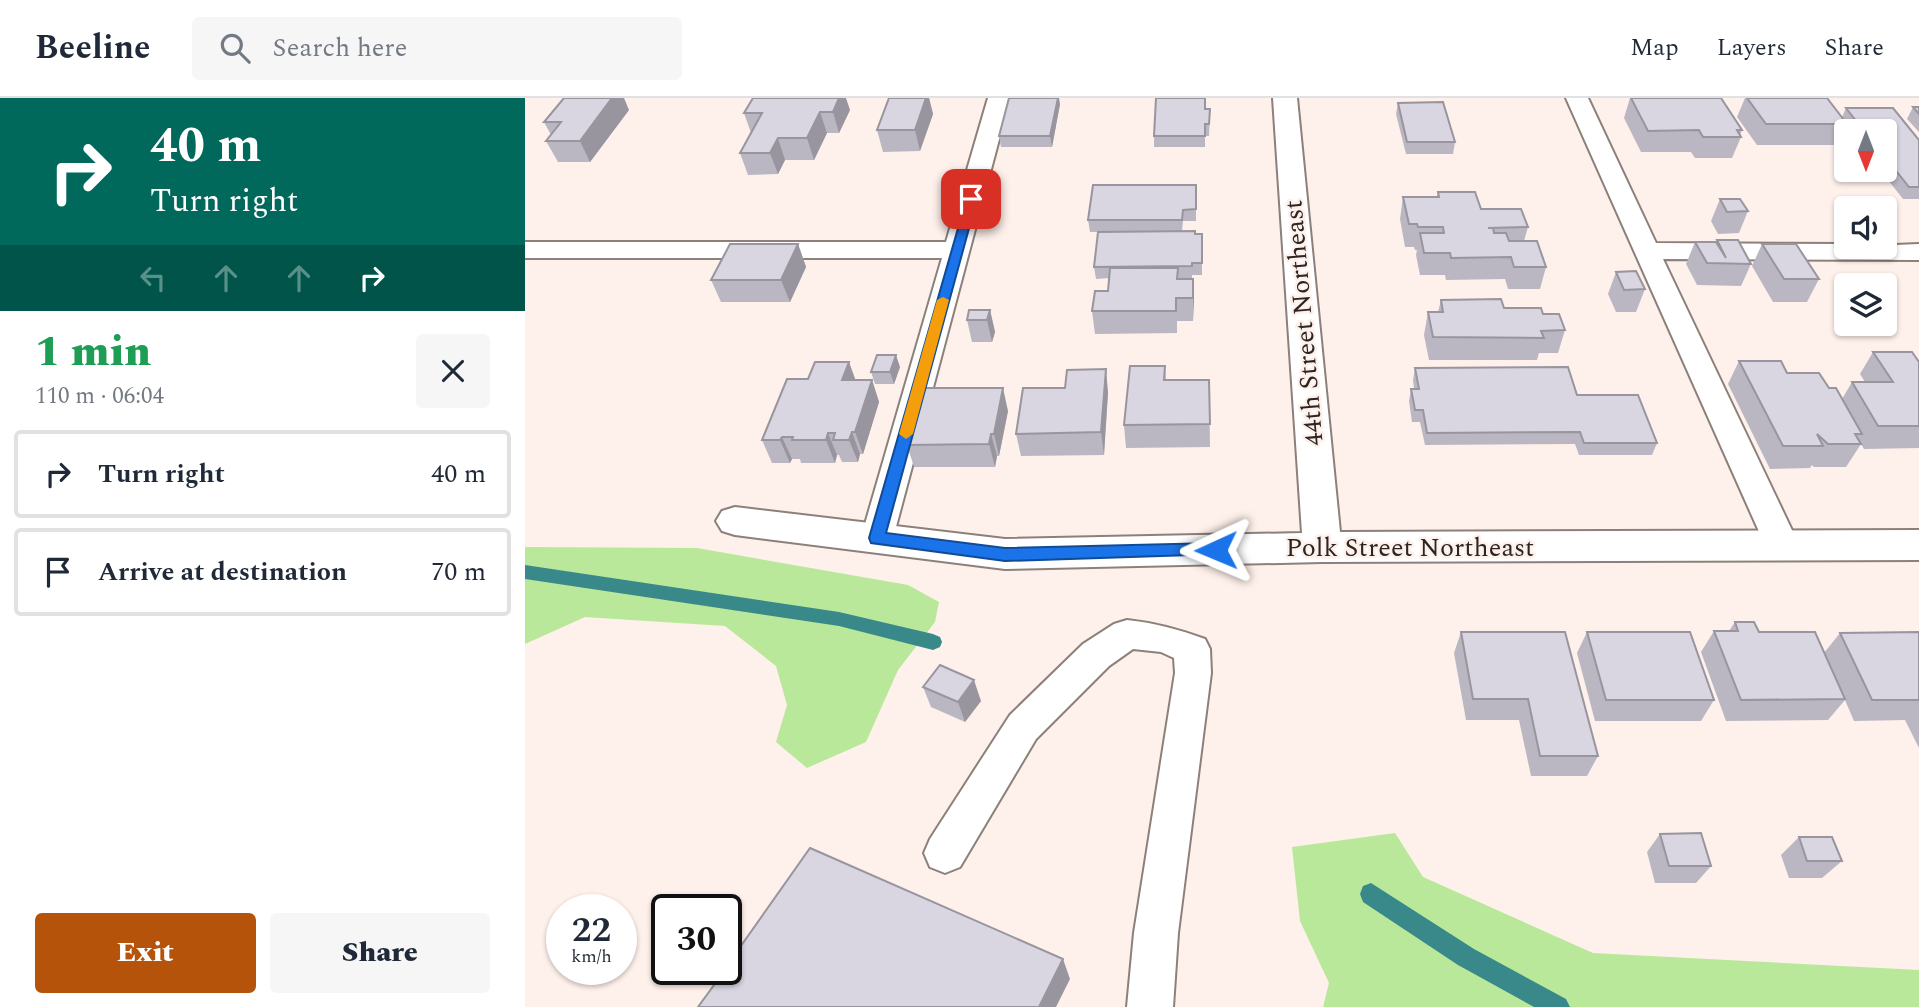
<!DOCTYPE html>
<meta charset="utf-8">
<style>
body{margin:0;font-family:Spectral,serif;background:#f6f6f7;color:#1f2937;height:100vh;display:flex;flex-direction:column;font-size:26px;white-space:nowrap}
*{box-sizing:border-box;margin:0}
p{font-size:23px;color:#747a83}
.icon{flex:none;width:38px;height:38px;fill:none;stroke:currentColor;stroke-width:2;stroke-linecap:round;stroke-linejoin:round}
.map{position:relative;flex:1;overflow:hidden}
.drawer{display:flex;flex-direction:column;background:#fff;width:525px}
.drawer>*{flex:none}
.hud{background:#00695c;color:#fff;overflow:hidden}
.needle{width:46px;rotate:180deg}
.buttons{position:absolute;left:1309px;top:21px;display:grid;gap:14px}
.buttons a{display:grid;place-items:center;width:63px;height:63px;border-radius:7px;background:#fff;box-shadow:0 2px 5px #0004;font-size:35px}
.speed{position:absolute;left:21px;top:796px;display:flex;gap:14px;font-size:35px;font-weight:700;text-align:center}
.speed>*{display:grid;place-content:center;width:91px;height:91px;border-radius:50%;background:#fff;box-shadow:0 2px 5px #0004;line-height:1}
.speed small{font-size:18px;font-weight:400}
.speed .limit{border:4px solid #111;border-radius:10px;background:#fff;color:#111}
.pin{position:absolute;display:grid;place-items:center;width:60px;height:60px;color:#fff;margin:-30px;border-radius:14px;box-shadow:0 4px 10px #0006}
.me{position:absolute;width:77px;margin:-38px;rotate:269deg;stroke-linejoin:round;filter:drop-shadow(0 0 5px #0008)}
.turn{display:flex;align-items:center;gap:24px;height:147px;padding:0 35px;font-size:32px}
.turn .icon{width:91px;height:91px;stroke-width:2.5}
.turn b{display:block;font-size:49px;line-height:60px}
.lanes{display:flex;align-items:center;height:66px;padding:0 35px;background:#0003;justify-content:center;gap:35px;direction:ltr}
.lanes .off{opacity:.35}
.round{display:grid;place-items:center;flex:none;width:74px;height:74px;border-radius:7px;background:#f6f6f7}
.overview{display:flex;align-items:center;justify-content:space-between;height:119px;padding:0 35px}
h1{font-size:42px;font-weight:800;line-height:52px;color:#1e9e55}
.cta{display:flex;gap:14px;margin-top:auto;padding:14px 35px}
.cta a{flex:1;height:80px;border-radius:7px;background:#b45309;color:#fff;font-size:28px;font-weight:800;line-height:80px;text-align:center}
.cta a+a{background:#f6f6f7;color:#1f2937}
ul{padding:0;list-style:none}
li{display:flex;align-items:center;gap:21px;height:88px;margin:0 14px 10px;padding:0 21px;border:4px solid #e0e1e3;border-radius:7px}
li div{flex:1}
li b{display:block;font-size:26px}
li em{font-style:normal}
header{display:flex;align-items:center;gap:42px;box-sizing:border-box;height:98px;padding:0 35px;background:#fff;border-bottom:2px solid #e0e1e3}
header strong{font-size:33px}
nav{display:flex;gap:38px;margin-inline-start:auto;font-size:24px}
.search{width:490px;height:63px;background:#f6f6f7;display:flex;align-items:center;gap:18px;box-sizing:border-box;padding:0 24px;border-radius:7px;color:#747a83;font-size:26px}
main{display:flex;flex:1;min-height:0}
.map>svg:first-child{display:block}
.green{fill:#b9e89a}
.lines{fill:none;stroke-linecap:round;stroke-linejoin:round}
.stream{fill:#3a898a;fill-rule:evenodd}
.service-casing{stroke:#8c807a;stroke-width:4}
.minor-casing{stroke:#8c807a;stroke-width:4}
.service{fill:#fff;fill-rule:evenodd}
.minor{fill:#fff;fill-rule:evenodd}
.wall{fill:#bbb7c2}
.shaded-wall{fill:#98959e}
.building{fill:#d9d5e1;stroke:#98959e;stroke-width:2}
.route{fill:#1a73e8;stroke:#114b97;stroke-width:2}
.slow{fill:#f59e0b}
.labels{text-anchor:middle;stroke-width:5;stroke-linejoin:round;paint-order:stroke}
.street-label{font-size:26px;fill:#2b2623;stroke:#fef0ea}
</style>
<header>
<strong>Beeline</strong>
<div class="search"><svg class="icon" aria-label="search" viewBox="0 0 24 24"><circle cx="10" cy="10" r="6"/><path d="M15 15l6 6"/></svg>Search here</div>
<nav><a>Map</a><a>Layers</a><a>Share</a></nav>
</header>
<main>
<section class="drawer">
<div class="hud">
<div class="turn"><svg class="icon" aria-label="right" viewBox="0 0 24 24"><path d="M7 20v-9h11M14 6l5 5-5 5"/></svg><div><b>40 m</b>Turn right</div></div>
<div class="lanes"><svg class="icon off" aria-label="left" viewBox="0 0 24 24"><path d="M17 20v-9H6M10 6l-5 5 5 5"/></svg><svg class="icon off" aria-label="ahead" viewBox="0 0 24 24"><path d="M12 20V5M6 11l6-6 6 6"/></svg><svg class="icon off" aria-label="ahead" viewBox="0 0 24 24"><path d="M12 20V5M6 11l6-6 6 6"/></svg><svg class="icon" aria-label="right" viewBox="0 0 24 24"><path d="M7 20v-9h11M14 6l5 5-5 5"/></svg></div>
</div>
<div class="overview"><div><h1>1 min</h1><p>110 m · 06:04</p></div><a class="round"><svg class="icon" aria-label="close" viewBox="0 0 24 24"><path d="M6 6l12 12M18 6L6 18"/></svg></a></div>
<ul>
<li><svg class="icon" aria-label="right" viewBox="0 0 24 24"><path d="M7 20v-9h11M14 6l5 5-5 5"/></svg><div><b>Turn right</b></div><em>40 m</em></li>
<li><svg class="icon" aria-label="arrive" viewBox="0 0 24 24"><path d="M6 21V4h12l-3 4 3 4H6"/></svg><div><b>Arrive at destination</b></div><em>70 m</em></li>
</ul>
<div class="cta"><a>Exit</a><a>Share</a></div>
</section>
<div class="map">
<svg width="1394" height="909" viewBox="0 0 1394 909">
<rect width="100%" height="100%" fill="#fef0ea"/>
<!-- green -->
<g class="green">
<polygon points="0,449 172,450 383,487 414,504 410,524 373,572 341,644 282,670 251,644 262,607 251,568 200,528 60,519 0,546"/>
<polygon points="870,735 898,779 1068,855 1394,872 1394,909 798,909 804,885 775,823 767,749"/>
</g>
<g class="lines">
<!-- stream -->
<g class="stream">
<polygon points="0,467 314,514 408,536 415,539 417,544 415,549 408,552 314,528 0,481"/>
<polygon points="846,785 949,851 1041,901 1045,909 1009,909 933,867 838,804 835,796 838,788"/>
</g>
<!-- service casing -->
<g class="service-casing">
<g id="service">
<polygon points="463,0 485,0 368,440 364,449 352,452 340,449 336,440 417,160 0,160 0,144 421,144"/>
<polygon points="1041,0 1063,0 1131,145 1321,146 1321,149 1394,146 1394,162 1138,161 1274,447 1269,456 1257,460 1245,456 1240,447"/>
<path d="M 602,522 C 630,525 653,531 680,541 L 685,551 L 686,575 L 653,835 L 648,909 L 602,909 L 609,835 L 650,575 L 649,560 L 636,554 L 608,551 L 584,568 L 511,641 L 435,769 L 420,775 L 405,769 L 399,755 L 405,741 L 485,617 L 558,546 L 589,526 Z"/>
</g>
</g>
<!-- minor casing -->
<g class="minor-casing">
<polygon id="minor" points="748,0 772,0 815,434 1394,432 1394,462 797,464 480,471 210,437 197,433 191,423 197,413 210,409 480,441 777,435"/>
</g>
<!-- service -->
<use href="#service" class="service"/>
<!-- minor -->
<use href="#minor" class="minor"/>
</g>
<!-- wall -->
<g class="wall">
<polygon points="364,0 404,0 408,16 395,53 358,54 352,32"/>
<polygon points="1105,0 1217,32 1215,37 1216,39 1207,60 1170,60 1166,54 1116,54 1099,20"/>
<polygon points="1220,0 1302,0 1317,19 1321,10 1394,42 1394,101 1378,101 1355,72 1360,72 1360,33 1325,33 1321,28 1312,47 1232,47 1212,19"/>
<polygon points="873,5 930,44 928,56 881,56 871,16"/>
<polygon points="535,6 527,49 476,49 474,38"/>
<polygon points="1388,9 1394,9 1394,34 1382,21"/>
<polygon points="680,11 685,11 684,38 680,38 680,49 629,49 629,38"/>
<polygon points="104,12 65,64 33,64 21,43 26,37 19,24"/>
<polygon points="325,12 314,35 302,35 289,62 260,62 253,76 223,77 215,55 226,35 219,15"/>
<polygon points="671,87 671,123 658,123 657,133 565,134 563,122"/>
<polygon points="913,94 1003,129 999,143 1021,169 1015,191 983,191 980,181 921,182 920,177 895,177 891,157 892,152 890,152 889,149 880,149 875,121 878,99 912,99"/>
<polygon points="1195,101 1223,113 1214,135 1193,136 1186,123"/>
<polygon points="670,136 677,136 677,177 667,177 667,180 653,180 653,181 668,181 668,223 652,223 652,235 570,236 567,213 583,193 584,180 571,181 569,169"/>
<polygon points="1192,142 1226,166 1216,188 1172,187 1161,166 1170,144 1191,145"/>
<polygon points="273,146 281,169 265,204 196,204 186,182"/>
<polygon points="1237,146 1294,181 1282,204 1248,204 1227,168"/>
<polygon points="1091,174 1120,191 1111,214 1091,214 1083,196"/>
<polygon points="916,202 1018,216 1040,232 1033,255 1014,255 1012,262 904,262 899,237 903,214 913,214"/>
<polygon points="465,212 470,234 467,244 447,244 442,222"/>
<polygon points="1348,254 1394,264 1394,350 1339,351 1333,341 1336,346 1321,369 1289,369 1287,367 1285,370 1245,371 1203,286 1214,263 1304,290 1317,301 1327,284 1340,284 1335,276"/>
<polygon points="640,268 641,282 684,282 685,349 601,350 599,327"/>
<polygon points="375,269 369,286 350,286 346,274"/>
<polygon points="890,270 1052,297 1132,345 1127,357 1054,357 1050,346 900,347 895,324 887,324 884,303 886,291 889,291 888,282"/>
<polygon points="330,282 347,282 354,304 338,356 335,356 333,364 317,364 314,357 312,357 310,365 276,365 275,361 267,361 265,365 247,365 237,342"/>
<polygon points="583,294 579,357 496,358 491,336"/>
<polygon points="483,313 474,358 472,358 470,369 389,369 382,347 383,342 381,336"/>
<polygon points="1210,524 1234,534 1299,555 1315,535 1394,534 1394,650 1380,622 1329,623 1320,602 1303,622 1201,623 1176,554 1189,533 1204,533"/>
<polygon points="936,534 1073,658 1062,678 1006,678 994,622 941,622 929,555"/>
<polygon points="1062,534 1189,602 1176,623 1070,623 1052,555"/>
<polygon points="398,589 456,603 440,624 406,609"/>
<polygon points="1135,736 1186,768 1171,785 1130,785 1122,754"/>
<polygon points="1274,739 1317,763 1297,780 1264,780 1256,757"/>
</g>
<!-- shaded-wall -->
<g class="shaded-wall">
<polygon points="87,0 99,0 104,12 65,64 55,43"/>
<polygon points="314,0 321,0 325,12 314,35 308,14"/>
<polygon points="401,0 404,0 408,16 395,53 390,32"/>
<polygon points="533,0 534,0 535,6 527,49 525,38"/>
<polygon points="295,14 302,35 289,62 282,40"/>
<polygon points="253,40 260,62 253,76 245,55"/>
<polygon points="273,146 281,169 265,204 256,182"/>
<polygon points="668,181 669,204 668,223"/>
<polygon points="465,212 470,234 467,244 462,222"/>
<polygon points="371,257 375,269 369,286 365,274"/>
<polygon points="324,264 332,286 317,282"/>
<polygon points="581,271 583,294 579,357 576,334"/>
<polygon points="347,282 354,304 338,356 330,334"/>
<polygon points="478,290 483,313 474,358 469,336"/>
<polygon points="327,334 335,356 333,364 324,342"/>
<polygon points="303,335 312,357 310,365 301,342"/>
<polygon points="466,336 472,358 470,369 464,346"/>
<polygon points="257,339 267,361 265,365 255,342"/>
<polygon points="449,582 456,603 440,624 433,604"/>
<polygon points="538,861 545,881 531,909 514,909"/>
</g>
<!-- building -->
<g class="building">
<polygon points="39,0 87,0 55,43 21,43 36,24 19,24"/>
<polygon points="228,0 314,0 308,14 295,14 282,40 253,40 245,55 215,55 237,15 219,15"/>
<polygon points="364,0 401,0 390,32 352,32"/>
<polygon points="484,0 533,0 525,38 474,38"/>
<polygon points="631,0 680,0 680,11 685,11 684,26 680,26 680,38 629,38"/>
<polygon points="1106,0 1196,0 1217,32 1212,32 1216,39 1178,39 1174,32 1123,33"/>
<polygon points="1222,0 1302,0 1322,26 1241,26"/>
<polygon points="918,4 930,44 882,44 873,5"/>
<polygon points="1388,9 1394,9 1394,16"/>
<polygon points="1321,10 1368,10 1394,42 1394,89 1384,89 1360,59 1360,33 1339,33"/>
<polygon points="568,87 671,87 671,111 658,112 657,122 563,122"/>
<polygon points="913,94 950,94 956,111 996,111 1003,129 963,130 968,130 969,135 981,135 984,143 1012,143 1021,169 989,169 986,159 926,160 925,155 899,155 895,135 919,135 918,129 893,129 892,126 884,126 878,99 914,99"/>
<polygon points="1195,101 1215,101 1223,113 1202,114"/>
<polygon points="670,133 670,136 677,136 677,165 667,165 667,168 569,169 573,134"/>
<polygon points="1192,142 1213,142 1226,166 1182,165 1170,144 1191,144 1201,160"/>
<polygon points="205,146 273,146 256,182 186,182"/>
<polygon points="1237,146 1271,146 1294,181 1259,181"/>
<polygon points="585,170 653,170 652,181 668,181 668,200 651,200 651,213 567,213 570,193 583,193"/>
<polygon points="1111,173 1120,191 1099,192 1091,174"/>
<polygon points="976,201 979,210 1016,210 1018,216 1034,216 1040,232 1016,233 1019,240 908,239 903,214 918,214 916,202"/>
<polygon points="444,212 465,212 462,222 442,222"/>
<polygon points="1348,254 1387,254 1394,264 1394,328 1353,328 1327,284 1368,284"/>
<polygon points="352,257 371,257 365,274 346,274"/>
<polygon points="1214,263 1256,263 1262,275 1294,275 1304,290 1311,290 1337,336 1330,336 1336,346 1303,346 1292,336 1298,348 1258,348"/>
<polygon points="290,264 324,264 317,282 347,282 330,334 327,334 324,342 308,342 310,335 303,335 301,342 267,342 268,339 257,339 255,342 237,342 262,281 283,281"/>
<polygon points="605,268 640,268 639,282 684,282 685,326 599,327"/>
<polygon points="1043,269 1052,297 1113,297 1132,345 1059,345 1055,334 902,335 898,312 890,312 886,291 894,291 890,270"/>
<polygon points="581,271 576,334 491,336 498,290 540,290 542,272"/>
<polygon points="394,290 478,290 469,336 466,336 464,346 382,347 384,336 381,336"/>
<polygon points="1210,524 1229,524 1234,534 1290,534 1320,601 1216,602 1189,533 1213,533"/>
<polygon points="936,534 1040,534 1073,658 1015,658 1003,601 948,601"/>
<polygon points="1062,534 1165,534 1189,602 1081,602"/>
<polygon points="1394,534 1394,602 1347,602 1315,535"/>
<polygon points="415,567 449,582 433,604 398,589"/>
<polygon points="1176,735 1186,768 1144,768 1135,736"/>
<polygon points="1274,739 1307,739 1317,763 1282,763"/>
<polygon points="285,750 538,861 514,909 173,909 200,872 201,872 201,869"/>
</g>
<!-- route -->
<polygon class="route" points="442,99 452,101 361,435 480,450 691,445 699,452 697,456 480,463 346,445 344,440"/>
<!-- slow -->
<polygon class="slow" points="418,199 424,202 388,336 381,341 374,336 412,202"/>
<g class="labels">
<!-- street labels -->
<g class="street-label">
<text transform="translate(778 225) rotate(-95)" y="9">44th Street Northeast</text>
<text x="885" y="458">Polk Street Northeast</text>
</g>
</g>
</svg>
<div class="buttons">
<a><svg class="needle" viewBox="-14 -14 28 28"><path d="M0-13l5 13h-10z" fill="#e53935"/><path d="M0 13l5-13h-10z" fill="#747a83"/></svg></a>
<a><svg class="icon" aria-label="sound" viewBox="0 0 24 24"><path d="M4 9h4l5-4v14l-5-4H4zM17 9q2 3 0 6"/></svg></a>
<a><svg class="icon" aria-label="layers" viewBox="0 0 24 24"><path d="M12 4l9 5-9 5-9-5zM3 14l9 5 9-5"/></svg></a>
</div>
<div class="speed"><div>22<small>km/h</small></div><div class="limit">30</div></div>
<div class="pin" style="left:446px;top:101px;background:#d93025"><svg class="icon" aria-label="arrive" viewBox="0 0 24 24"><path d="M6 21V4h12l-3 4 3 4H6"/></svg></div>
<svg class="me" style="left:691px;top:452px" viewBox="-20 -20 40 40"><path d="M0-17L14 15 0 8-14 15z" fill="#1a73e8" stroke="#fff" stroke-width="4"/></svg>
</div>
</main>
